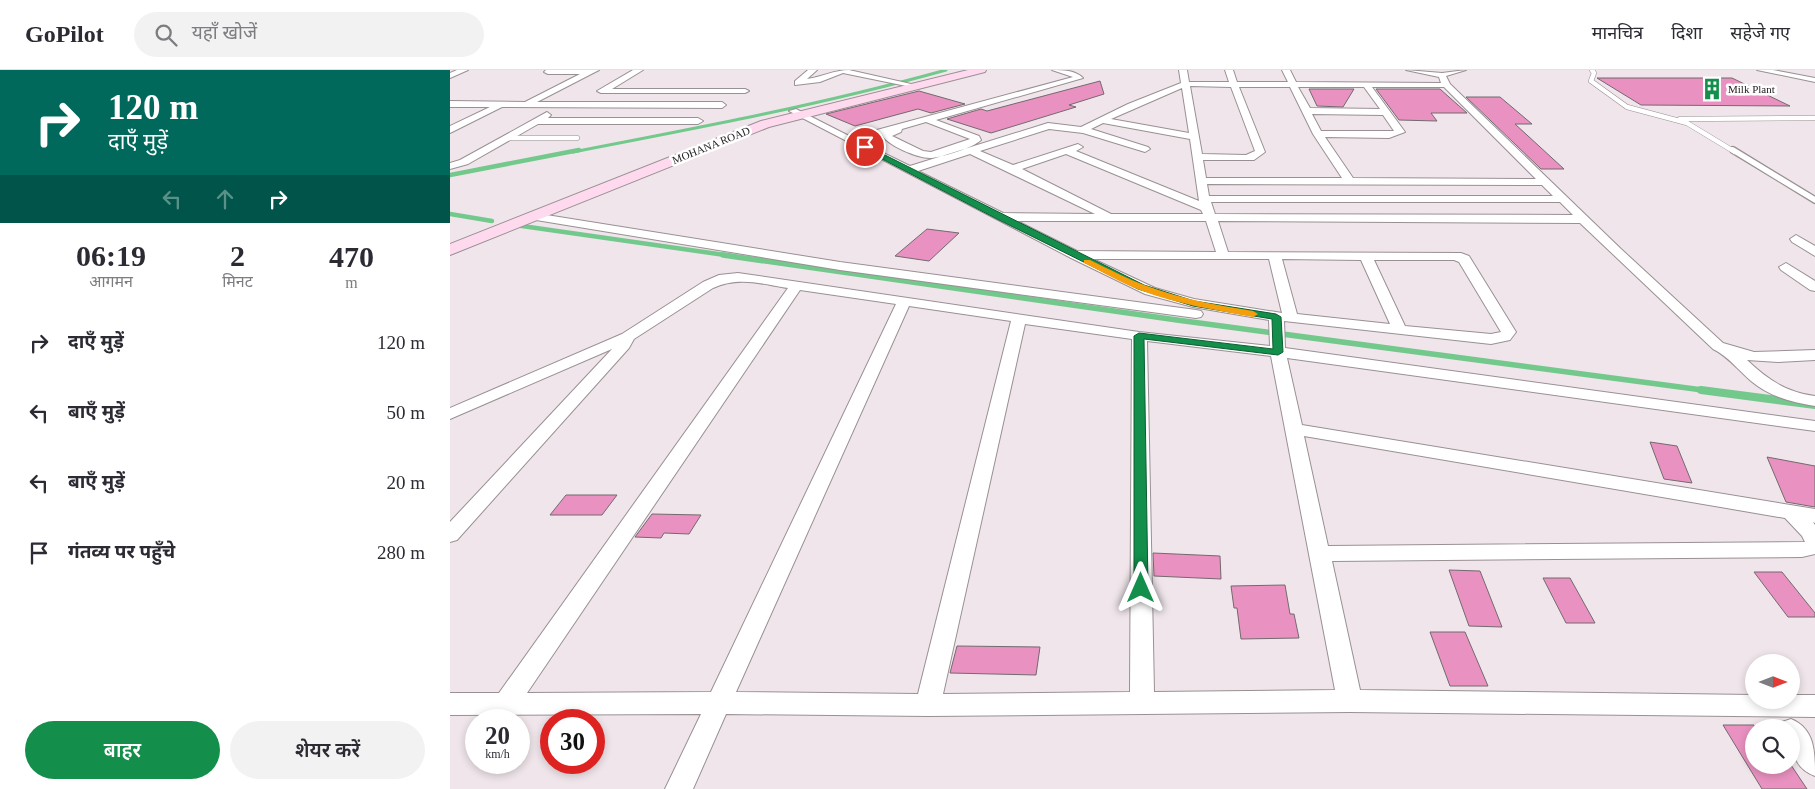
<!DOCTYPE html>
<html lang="hi">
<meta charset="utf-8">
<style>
body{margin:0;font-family:"Times New Roman","Noto Sans Devanagari",serif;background:#f2f2f3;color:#2b2b33;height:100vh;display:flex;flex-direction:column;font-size:19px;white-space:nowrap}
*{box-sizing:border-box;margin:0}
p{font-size:16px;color:#7c7c81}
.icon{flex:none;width:28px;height:28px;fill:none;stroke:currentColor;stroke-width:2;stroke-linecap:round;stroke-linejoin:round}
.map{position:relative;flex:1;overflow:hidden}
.drawer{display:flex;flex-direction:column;background:#fff;width:450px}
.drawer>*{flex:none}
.guide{background:#00695c;color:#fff;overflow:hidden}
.needle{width:32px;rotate:90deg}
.controls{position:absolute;left:1295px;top:584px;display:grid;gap:10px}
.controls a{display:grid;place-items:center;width:55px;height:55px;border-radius:50%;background:#fff;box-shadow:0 2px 8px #0003;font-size:25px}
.speed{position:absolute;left:15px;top:639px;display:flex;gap:10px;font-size:25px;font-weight:700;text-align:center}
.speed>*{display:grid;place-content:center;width:65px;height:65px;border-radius:50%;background:#fff;box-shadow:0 2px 8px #0003;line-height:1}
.speed small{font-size:12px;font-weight:400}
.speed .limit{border:8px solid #d22;background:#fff;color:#111}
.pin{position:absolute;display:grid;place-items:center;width:42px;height:42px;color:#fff;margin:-21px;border:2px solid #fff;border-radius:50%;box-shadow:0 1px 5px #0007}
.me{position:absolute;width:55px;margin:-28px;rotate:0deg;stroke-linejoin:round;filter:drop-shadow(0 0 4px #0008)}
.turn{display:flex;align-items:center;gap:18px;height:105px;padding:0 25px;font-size:22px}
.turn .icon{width:65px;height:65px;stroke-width:2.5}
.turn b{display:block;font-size:35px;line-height:42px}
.lanes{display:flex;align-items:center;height:48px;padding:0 25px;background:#0003;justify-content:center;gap:25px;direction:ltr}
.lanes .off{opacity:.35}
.eta{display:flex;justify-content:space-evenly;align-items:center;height:85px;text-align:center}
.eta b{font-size:30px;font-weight:600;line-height:35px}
.primary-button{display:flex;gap:10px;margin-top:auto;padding:10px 25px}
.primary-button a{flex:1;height:58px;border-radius:30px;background:#138f4b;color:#fff;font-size:20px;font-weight:600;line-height:58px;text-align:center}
.primary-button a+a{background:#f2f2f3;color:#2b2b33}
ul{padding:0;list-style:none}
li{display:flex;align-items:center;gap:15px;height:70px;padding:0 25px}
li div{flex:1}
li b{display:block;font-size:19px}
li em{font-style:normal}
header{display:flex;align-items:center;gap:30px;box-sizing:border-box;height:70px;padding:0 25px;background:#fff;border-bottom:1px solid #e1e1e2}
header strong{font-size:24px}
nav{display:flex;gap:28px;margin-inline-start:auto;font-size:18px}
.search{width:350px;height:45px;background:#f2f2f3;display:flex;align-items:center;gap:12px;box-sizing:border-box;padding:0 18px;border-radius:28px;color:#7c7c81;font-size:19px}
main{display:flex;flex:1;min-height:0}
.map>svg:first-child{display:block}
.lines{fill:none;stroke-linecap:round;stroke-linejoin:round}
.stream-far3{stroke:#73c88c;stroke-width:3}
.stream-far2{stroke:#73c88c;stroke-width:4.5}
.stream-far1{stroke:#73c88c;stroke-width:5.5}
.stream{stroke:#73c88c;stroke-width:8}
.building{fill:#e991c0;stroke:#736a6e}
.lane-far1-casing{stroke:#999094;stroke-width:5.5}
.lane-casing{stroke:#999094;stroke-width:8}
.street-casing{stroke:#999094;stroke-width:2}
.secondary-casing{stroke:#999094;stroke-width:2}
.lane-far1{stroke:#fff;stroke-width:4.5}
.lane{stroke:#fff;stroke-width:5.5}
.street{fill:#fff;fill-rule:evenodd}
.secondary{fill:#ffdaef;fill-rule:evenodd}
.route{fill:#138f4b;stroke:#0c5d31}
.slow{fill:#f59e0b}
.labels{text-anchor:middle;stroke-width:5;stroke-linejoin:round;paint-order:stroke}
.far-poi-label{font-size:11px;fill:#242122;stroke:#fff;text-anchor:start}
.far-street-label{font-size:11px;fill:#242122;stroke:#fff}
</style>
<header>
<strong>GoPilot</strong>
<div class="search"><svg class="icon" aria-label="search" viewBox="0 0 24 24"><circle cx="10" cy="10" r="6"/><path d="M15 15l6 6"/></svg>यहाँ खोजें</div>
<nav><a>मानचित्र</a><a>दिशा</a><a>सहेजे गए</a></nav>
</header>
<main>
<section class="drawer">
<div class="guide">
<div class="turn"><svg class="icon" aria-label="right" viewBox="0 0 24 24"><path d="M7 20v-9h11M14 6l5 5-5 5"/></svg><div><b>120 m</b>दाएँ मुड़ें</div></div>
<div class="lanes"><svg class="icon off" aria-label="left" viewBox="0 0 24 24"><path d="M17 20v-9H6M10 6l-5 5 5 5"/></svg><svg class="icon off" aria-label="ahead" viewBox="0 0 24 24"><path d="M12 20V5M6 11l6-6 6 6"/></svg><svg class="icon" aria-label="right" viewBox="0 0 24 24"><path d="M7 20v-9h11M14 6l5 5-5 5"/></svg></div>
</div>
<div class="eta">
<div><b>06:19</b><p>आगमन</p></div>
<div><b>2</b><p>मिनट</p></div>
<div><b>470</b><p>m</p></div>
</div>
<ul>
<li><svg class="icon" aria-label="right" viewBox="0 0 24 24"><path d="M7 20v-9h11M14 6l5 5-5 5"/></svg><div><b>दाएँ मुड़ें</b></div><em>120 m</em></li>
<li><svg class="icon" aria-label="left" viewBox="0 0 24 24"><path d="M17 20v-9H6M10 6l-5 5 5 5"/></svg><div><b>बाएँ मुड़ें</b></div><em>50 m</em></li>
<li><svg class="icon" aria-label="left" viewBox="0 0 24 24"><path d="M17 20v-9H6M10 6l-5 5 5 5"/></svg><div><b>बाएँ मुड़ें</b></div><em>20 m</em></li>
<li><svg class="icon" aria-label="arrive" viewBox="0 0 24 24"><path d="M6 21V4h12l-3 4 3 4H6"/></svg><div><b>गंतव्य पर पहुँचे</b></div><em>280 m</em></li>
</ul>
<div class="primary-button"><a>बाहर</a><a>शेयर करें</a></div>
</section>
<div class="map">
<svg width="1365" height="719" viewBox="0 0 1365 719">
<rect width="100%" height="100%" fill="#efe5ea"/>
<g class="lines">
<!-- stream-far3 -->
<path class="stream-far3" d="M 123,82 C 248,58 374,34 496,0"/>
<!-- stream-far2 -->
<g class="stream-far2">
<polyline points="0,105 129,80"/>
<polyline points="0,144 42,151"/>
<polyline points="65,155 282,186"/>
</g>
<!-- stream-far1 -->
<polyline class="stream-far1" points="273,185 727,250 1260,321"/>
<!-- stream -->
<polyline class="stream" points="1251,320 1365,335"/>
</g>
<!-- building -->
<g class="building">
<polygon points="1147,8 1282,8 1340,36 1191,35"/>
<polygon points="650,11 654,24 619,35 626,37 541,63 497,49 531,39 537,41"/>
<polygon points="859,19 904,19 893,37 867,36"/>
<polygon points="926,19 990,19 1017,43 981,43 987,51 949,50"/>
<polygon points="469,21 515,34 481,43 468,39 405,56 376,44"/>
<polygon points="1016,27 1050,27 1082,54 1065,54 1114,99 1091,99"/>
<polygon points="477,159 509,163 479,191 445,186"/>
<polygon points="1200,372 1227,376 1242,413 1214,409"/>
<polygon points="1317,387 1365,396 1365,437 1336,432"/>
<polygon points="116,425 167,425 152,445 100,445"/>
<polygon points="202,444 251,445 239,464 214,463 211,468 185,467"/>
<polygon points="703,483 770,486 771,509 704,506"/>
<polygon points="999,500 1030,501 1052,557 1019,556"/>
<polygon points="1304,502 1332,502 1365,543 1365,547 1338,547"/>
<polygon points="1093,508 1120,508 1145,553 1116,553"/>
<polygon points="835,515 840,544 844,544 849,568 791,569 787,538 784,538 781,516"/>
<polygon points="980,562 1015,562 1038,616 1000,616"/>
<polygon points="507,576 590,577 586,605 500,603"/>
<polygon points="1273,655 1304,655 1304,695 1341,695 1357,719 1312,719"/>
</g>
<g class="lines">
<!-- lane-far1 casing -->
<g class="lane-far1-casing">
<g id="lane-far1">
<polyline points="1142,0 1144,3 1141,11 1177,37 1237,53 1285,82"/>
<polyline points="1230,49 1365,48"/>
<polyline points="56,68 127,68"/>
</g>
</g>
<!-- lane casing -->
<g class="lane-casing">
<polyline id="lane" points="1283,80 1365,130"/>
</g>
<!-- street casing -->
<g class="street-casing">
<g id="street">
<polygon points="7,0 18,0 0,8 0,3"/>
<polygon points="96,0 149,0 87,32 272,32 276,35 272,38 52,37 0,63 0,56 40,37 0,37 0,31 75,32 130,4 98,4 94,2"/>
<polygon points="183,0 193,0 162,19 295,19 299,21 295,23 151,23 147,21"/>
<path d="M 358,0 L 367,0 L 357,9 C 372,7 384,0 399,0 L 470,16 L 466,18 L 393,3 L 370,12 L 345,15 L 345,11 Z"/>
<path d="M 602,0 C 613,0 625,0 633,8 L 486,50 L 529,66 L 531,70 C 523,78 490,88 480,88 C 467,88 437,75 432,65 L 409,71 L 460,96 L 598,53 L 631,57 L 678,34 L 731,13 L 729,0 L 737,0 L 739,12 L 779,12 L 775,0 L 783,0 L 787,12 L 838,12 L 832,0 L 840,0 L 846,12 L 991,13 L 989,7 L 956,0 L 992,3 L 1016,0 L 996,6 L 1000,14 L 1171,179 L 1273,273 L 1304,282 L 1365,280 L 1365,290 L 1328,292 L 1297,290 C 1318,310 1336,322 1365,326 L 1365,336 C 1341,332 1320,327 1301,311 C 1288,300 1278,286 1263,279 L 1130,153 L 768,151 L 778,182 L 1011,183 L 1019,186 L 1066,262 L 1060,270 L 1041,274 L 834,251 L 835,278 L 1365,351 L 1365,361 L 837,288 L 852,355 L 1365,439 L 1365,453 L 1363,452 L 1365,455 L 1365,484 L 1352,487 L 882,491 L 910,620 L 1304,625 L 1304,630 L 1341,630 L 1341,625 L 1365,625 L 1365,647 L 900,642 L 478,646 L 276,644 L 243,719 L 215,719 L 251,644 L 0,645 L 0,623 L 49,623 L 338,218 C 311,214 289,206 263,218 L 184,269 L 179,278 L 7,470 L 0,472 L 0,452 L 162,279 L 0,349 L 0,338 L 172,264 L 253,212 L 269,205 L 288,203 L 689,262 L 820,276 L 819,250 L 743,237 L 695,224 L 621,188 L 339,41 L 346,39 L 401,67 L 623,7 ZM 740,16 L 781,17 L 805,81 L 796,85 L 752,84 ZM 789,17 L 840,17 L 863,64 L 892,108 L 756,108 L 753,90 L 804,90 L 815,82 ZM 848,17 L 914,17 L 930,39 L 860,38 ZM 922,17 L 994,17 L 1086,109 L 903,108 L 875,67 L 939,68 L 955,62 ZM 732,18 L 739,63 L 661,49 ZM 862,44 L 933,45 L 944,61 L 871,61 ZM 476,52 L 520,69 L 481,82 L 473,81 L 442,66 L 451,62 L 452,59 ZM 653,53 L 740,69 L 749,131 L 626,81 L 633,77 L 628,74 L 563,95 L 530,81 L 599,59 L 633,63 L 695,82 L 700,79 L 698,77 L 641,59 ZM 520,84 L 645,144 L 553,143 L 468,101 ZM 616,84 L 751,140 L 753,144 L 661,144 L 572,99 ZM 757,114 L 1092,115 L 1103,126 L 759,126 ZM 761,132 L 1110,132 L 1123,145 L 765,144 ZM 567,151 L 756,151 L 766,182 L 627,181 ZM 643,189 L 819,189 L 832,243 L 744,229 L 705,218 ZM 832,189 L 911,190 L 940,254 L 847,244 ZM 924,190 L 1004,190 L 1009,192 L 1051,262 L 1041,264 L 955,256 ZM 350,220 L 446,234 L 261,622 L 77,623 ZM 459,236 L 561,251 L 468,624 L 286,622 ZM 575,254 L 682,269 L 680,622 L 493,624 ZM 697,271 L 821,286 L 885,620 L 704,622 ZM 854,366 L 1335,448 L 1352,466 L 1355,472 L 878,476 Z"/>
<polygon points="1307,0 1323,0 1365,8 1365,12"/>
<polygon points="97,42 101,45 98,48 248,48 253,51 248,54 88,54 18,94 0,99 0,93 10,90"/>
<polygon points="84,143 390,192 746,240 751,241 753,244 751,247 746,248 390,200 80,149 78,147 80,145"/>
<polygon points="1346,165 1365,176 1365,186 1342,172 1340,169"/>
<polygon points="1336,193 1365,211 1365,221 1360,220 1331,200 1329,197"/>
<path d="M 1341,649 C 1365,659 1365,682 1365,706 C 1343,698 1341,679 1341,658 L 1329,658 L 1332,652 Z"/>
</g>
</g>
<!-- secondary casing -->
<g class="secondary-casing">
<polygon id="secondary" points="518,0 536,0 535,2 319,57 0,185 0,174 311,51"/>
</g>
<!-- lane-far1 -->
<use href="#lane-far1" class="lane-far1"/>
<!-- lane -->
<use href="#lane" class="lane"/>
<!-- street -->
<use href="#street" class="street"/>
<!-- secondary -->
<use href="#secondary" class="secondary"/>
</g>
<!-- route -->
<polygon class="route" points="413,76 417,76 694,215 744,231 826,244 831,247 833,282 828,285 694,269 698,518 696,522 691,523 686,522 684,518 684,266 689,263 823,279 822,249 743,236 688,219 547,149 413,79"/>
<!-- slow -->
<path class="slow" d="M 634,190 L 640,190 C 659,199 677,209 697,216 C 731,229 767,235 803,241 L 808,244 L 803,247 C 765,240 727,234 690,220 C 671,213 653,202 634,193 Z"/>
<!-- icons -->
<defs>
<g id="building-bare" transform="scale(1.725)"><path d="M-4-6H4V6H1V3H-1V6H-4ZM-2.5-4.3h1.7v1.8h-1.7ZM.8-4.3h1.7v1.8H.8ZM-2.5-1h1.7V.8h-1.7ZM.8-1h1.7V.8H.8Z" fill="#138f4b" stroke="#fff" stroke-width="2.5" paint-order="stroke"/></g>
</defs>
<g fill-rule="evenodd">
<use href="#building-bare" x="1262" y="19"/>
</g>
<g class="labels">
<!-- far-poi labels -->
<g class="far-poi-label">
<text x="1278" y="23">Milk Plant</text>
</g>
<!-- far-street labels -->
<g class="far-street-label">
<text transform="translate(261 75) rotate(-22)" y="4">MOHANA ROAD</text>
</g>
</g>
</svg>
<div class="controls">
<a><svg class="needle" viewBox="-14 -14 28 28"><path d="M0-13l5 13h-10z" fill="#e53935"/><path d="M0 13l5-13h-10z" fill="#7c7c81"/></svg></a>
<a><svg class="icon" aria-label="search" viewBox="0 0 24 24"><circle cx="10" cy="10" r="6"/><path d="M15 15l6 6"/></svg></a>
</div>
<div class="speed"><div>20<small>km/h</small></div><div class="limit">30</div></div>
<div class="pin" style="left:415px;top:77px;background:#d93025"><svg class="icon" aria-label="arrive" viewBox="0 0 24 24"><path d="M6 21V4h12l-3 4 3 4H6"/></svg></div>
<svg class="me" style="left:691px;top:518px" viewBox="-20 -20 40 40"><path d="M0-17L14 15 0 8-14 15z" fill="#138f4b" stroke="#fff" stroke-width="4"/></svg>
</div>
</main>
